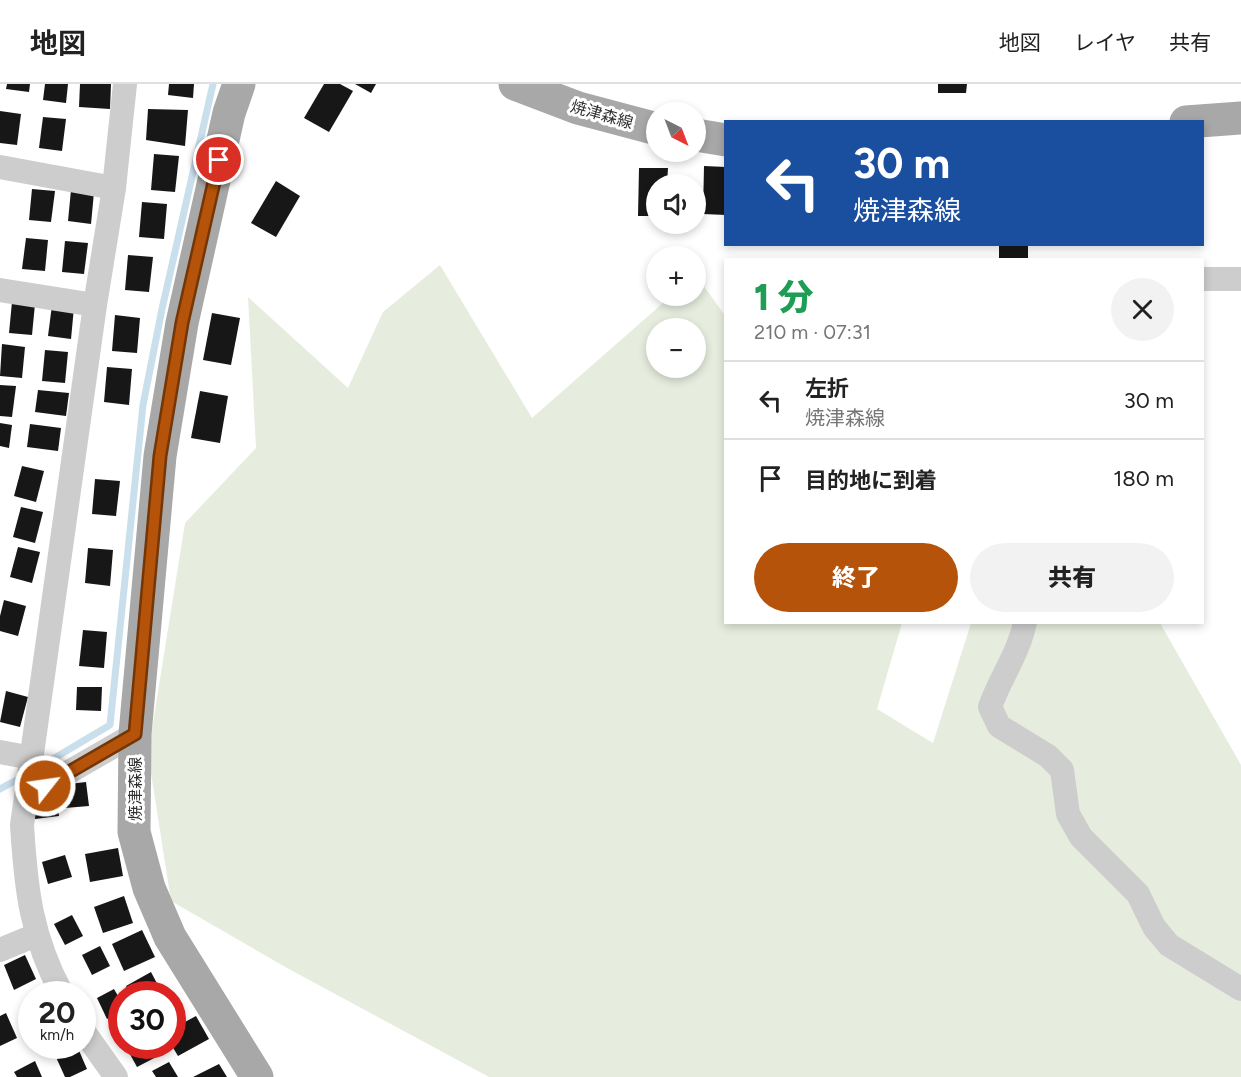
<!DOCTYPE html>
<html lang="ja">
<meta charset="utf-8">
<style>
body{margin:0;font-family:Figtree,"Noto Sans JP",sans-serif;background:#f2f2f2;color:#222;height:100vh;display:flex;flex-direction:column;font-size:22px;white-space:nowrap}
*{box-sizing:border-box;margin:0}
p{font-size:20px;color:#767676}
.icon{flex:none;width:33px;height:33px;fill:none;stroke:currentColor;stroke-width:2;stroke-linecap:round;stroke-linejoin:round}
.map{position:relative;flex:1;overflow:hidden}
.side{position:absolute;left:724px;top:174px;width:480px;height:366px;display:flex;flex-direction:column;background:#fff;border-radius:0px;box-shadow:0 3px 9px #0003}
.side>*{flex:none}
.banner{position:absolute;left:724px;top:36px;width:480px;height:126px;border-radius:0px;box-shadow:0 3px 9px #0003;background:#1a4fa0;color:#fff;overflow:hidden}
.needle{width:39px;rotate:138deg}
.fabs{position:absolute;left:646px;top:18px;display:grid;gap:12px}
.fabs a{display:grid;place-items:center;width:60px;height:60px;border-radius:50%;background:#fff;box-shadow:0 3px 9px #0003;font-size:30px}
.speed{position:absolute;left:18px;top:897px;display:flex;gap:12px;font-size:30px;font-weight:700;text-align:center}
.speed>*{display:grid;place-content:center;width:78px;height:78px;border-radius:50%;background:#fff;box-shadow:0 3px 9px #0003;line-height:1}
.speed small{font-size:15px;font-weight:400}
.speed .limit{border:9px solid #d22;background:#fff;color:#111}
.pin{position:absolute;display:grid;place-items:center;width:51px;height:51px;color:#fff;margin:-26px;border:3px solid #fff;border-radius:50%;box-shadow:0 2px 6px #0007}
.me{position:absolute;width:66px;margin:-33px;rotate:60deg;stroke-linejoin:round;filter:drop-shadow(0 0 4px #0008)}
.turn{display:flex;align-items:center;gap:21px;height:126px;padding:0 30px;font-size:27px}
.turn .icon{width:78px;height:78px;stroke-width:2.5}
.turn b{display:block;font-size:42px;line-height:51px}
.round{display:grid;place-items:center;flex:none;width:63px;height:63px;border-radius:32px;background:#f2f2f2}
.summary{display:flex;align-items:center;justify-content:space-between;height:102px;padding:0 30px}
h1{font-size:36px;font-weight:800;line-height:45px;color:#1e9e55}
.primary-button{display:flex;gap:12px;margin-top:auto;padding:12px 30px}
.primary-button a{flex:1;height:69px;border-radius:36px;background:#b45309;color:#fff;font-size:24px;font-weight:800;line-height:69px;text-align:center}
.primary-button a+a{background:#f2f2f2;color:#222}
ul{padding:0;list-style:none}
li{display:flex;align-items:center;gap:18px;height:78px;padding:0 30px;border-top:2px solid #e0e0e0}
li div{flex:1}
li b{display:block;font-size:22px}
li em{font-style:normal}
header{display:flex;align-items:center;gap:36px;box-sizing:border-box;height:84px;padding:0 30px;background:#fff;border-bottom:2px solid #e0e0e0}
header strong{font-size:28px}
nav{display:flex;gap:33px;margin-inline-start:auto;font-size:21px}
.map>svg:first-child{display:block}
.green{fill:#e6edde;fill-rule:evenodd}
.lines{fill:none;stroke-linecap:round;stroke-linejoin:round}
.stream{stroke:#cadfec;stroke-width:7}
.building{fill:#171717}
.minor{stroke:#cdcdcd;stroke-width:24}
.primary{stroke:#a8a8a8;stroke-width:33}
.route-casing{stroke:#753606;stroke-width:15}
.route{stroke:#b45309;stroke-width:10}
.labels{text-anchor:middle;stroke-width:6;stroke-linejoin:round;paint-order:stroke}
.street-label{font-size:16px;fill:#303030;stroke:#fff}
</style>
<header>
<strong>地図</strong>
<nav><a>地図</a><a>レイヤ</a><a>共有</a></nav>
</header>
<div class="map">
<svg width="1241" height="993" viewBox="0 0 1241 993">
<rect width="100%" height="100%" fill="#fff"/>
<!-- green -->
<path class="green" d="M 440,181 L 532,334 L 671,212 L 696,212 L 696,191 L 726,233 L 726,538 L 902,539 L 877,625 L 933,659 L 971,539 L 1160,539 L 1241,681 L 1241,993 L 489,993 L 287,884 L 171,817 L 148,670 L 185,439 L 256,364 L 248,213 L 348,304 L 383,228 ZM 657,244 L 696,244 L 696,284 L 657,284 Z"/>
<g class="lines">
<!-- stream -->
<g class="stream">
<polyline points="36,685 110,641 143,321 162,225 213,0"/>
<polyline points="0,705 24,692"/>
</g>
</g>
<!-- building -->
<g class="building">
<polygon points="7,0 30,0 29,8 6,5"/>
<polygon points="45,0 68,0 66,19 43,16"/>
<polygon points="80,0 111,0 110,25 79,23"/>
<polygon points="169,0 194,0 193,14 168,11"/>
<polygon points="324,0 340,0 353,7 329,48 304,34"/>
<polygon points="355,0 376,0 371,9"/>
<polygon points="938,0 967,0 966,9 938,9"/>
<polygon points="148,25 188,26 185,62 146,56"/>
<polygon points="0,27 21,30 17,61 0,59"/>
<polygon points="43,33 66,35 62,67 39,64"/>
<polygon points="154,70 179,72 175,108 151,106"/>
<polygon points="704,82 726,83 726,131 703,130"/>
<polygon points="639,84 668,84 667,100 657,100 657,132 638,132"/>
<polygon points="276,97 300,112 276,153 251,139"/>
<polygon points="32,105 55,107 51,138 29,136"/>
<polygon points="71,106 94,108 91,140 68,137"/>
<polygon points="142,118 167,120 164,155 139,153"/>
<polygon points="26,154 48,156 45,187 22,185"/>
<polygon points="65,157 88,159 84,190 62,188"/>
<rect x="999" y="160" width="29" height="16"/>
<polygon points="128,171 153,173 149,208 125,206"/>
<polygon points="12,218 35,220 32,251 9,249"/>
<polygon points="52,221 74,223 71,255 48,252"/>
<polygon points="212,229 240,234 231,281 203,276"/>
<polygon points="115,231 140,234 137,269 112,267"/>
<polygon points="2,260 25,263 22,294 0,292"/>
<polygon points="45,266 68,268 65,299 42,297"/>
<polygon points="107,283 132,285 129,321 104,318"/>
<polygon points="0,301 16,302 12,333 0,332"/>
<polygon points="38,306 69,309 66,332 35,328"/>
<polygon points="200,307 228,312 220,359 191,354"/>
<polygon points="0,339 12,341 9,364 0,362"/>
<polygon points="30,340 61,344 58,367 27,363"/>
<polygon points="22,382 44,387 36,418 14,412"/>
<polygon points="95,395 120,397 116,432 92,430"/>
<polygon points="21,423 43,428 35,459 13,453"/>
<polygon points="18,463 40,468 32,499 10,493"/>
<polygon points="88,464 113,466 110,502 85,499"/>
<polygon points="4,516 26,522 18,552 0,547 0,532"/>
<polygon points="83,546 107,548 104,584 79,582"/>
<polygon points="77,603 102,603 101,627 76,626"/>
<polygon points="6,607 28,613 20,643 0,638"/>
<polygon points="86,698 89,722 65,724 61,701"/>
<polygon points="56,709 59,732 35,735 32,712"/>
<polygon points="118,764 123,792 90,798 85,770"/>
<polygon points="65,771 72,793 48,800 42,778"/>
<polygon points="124,812 133,839 103,849 94,823"/>
<polygon points="72,831 83,852 65,861 54,840"/>
<polygon points="142,846 155,873 124,887 112,860"/>
<polygon points="100,862 110,882 92,891 82,871"/>
<polygon points="25,871 36,895 14,906 4,881"/>
<polygon points="151,888 162,909 130,910 126,902"/>
<polygon points="114,905 122,919 122,928 107,935 97,914"/>
<polygon points="6,929 17,954 0,962 0,932"/>
<polygon points="196,932 209,955 178,972 172,962 172,945"/>
<polygon points="73,962 77,962 87,985 70,993 65,993 55,971"/>
<polygon points="129,962 157,962 162,970 137,983 126,963"/>
<polygon points="35,977 42,993 17,993 14,988"/>
<polygon points="169,978 178,993 156,993 152,987"/>
<polygon points="219,980 227,993 193,993"/>
</g>
<g class="lines">
<!-- minor -->
<g class="minor">
<polyline points="0,83 114,104"/>
<polyline points="1203,195 1241,195"/>
<polyline points="0,206 95,221"/>
<path d="M 1025,538 C 1019,569 1000,594 990,623 L 999,642 L 1048,672 L 1062,686 L 1068,730 L 1081,753 L 1138,810 L 1154,843 L 1169,861 L 1241,905"/>
<polyline points="0,668 32,674"/>
<polyline points="27,712 135,650"/>
<polyline points="0,866 36,851"/>
<path d="M 62,910 C 31,852 26,806 22,741 L 95,221 L 114,104 L 125,0"/>
<polyline points="82,945 116,993"/>
</g>
<!-- primary -->
<g class="primary">
<polyline points="239,0 229,29 182,239 160,372 135,650 134,748 149,804 170,853 257,993"/>
<polyline points="515,0 578,24 657,45"/>
<polyline points="1186,38 1241,34"/>
<polyline points="696,51 726,56"/>
</g>
</g>
<g class="lines">
<!-- route casing -->
<g class="route-casing">
<polyline id="route" points="45,702 135,650 160,372 182,239 219,76"/>
</g>
<!-- route -->
<use href="#route" class="route"/>
</g>
<g class="labels">
<!-- street labels -->
<g class="street-label">
<text transform="translate(602 30) rotate(16)" y="6">焼津森線</text>
<text transform="translate(135 705) rotate(-90)" y="6">焼津森線</text>
</g>
</g>
</svg>
<div class="fabs">
<a><svg class="needle" viewBox="-14 -14 28 28"><path d="M0-13l5 13h-10z" fill="#e53935"/><path d="M0 13l5-13h-10z" fill="#767676"/></svg></a>
<a><svg class="icon" aria-label="sound" viewBox="0 0 24 24"><path d="M4 9h4l5-4v14l-5-4H4zM17 9q2 3 0 6"/></svg></a>
<a>+</a>
<a>−</a>
</div>
<div class="speed"><div>20<small>km/h</small></div><div class="limit">30</div></div>
<div class="pin" style="left:219px;top:76px;background:#d93025"><svg class="icon" aria-label="arrive" viewBox="0 0 24 24"><path d="M6 21V4h12l-3 4 3 4H6"/></svg></div>
<svg class="me" style="left:45px;top:702px" viewBox="-20 -20 40 40"><circle r="17" fill="#b45309" stroke="#fff" stroke-width="3"/><path d="M0-11L8 9 0 5-8 9z" fill="#fff"/></svg>
<div class="banner">
<div class="turn"><svg class="icon" aria-label="left" viewBox="0 0 24 24"><path d="M17 20v-9H6M10 6l-5 5 5 5"/></svg><div><b>30 m</b>焼津森線</div></div>
</div>
<section class="side">
<div class="summary"><div><h1>1 分</h1><p>210 m · 07:31</p></div><a class="round"><svg class="icon" aria-label="close" viewBox="0 0 24 24"><path d="M6 6l12 12M18 6L6 18"/></svg></a></div>
<ul>
<li><svg class="icon" aria-label="left" viewBox="0 0 24 24"><path d="M17 20v-9H6M10 6l-5 5 5 5"/></svg><div><b>左折</b><p>焼津森線</p></div><em>30 m</em></li>
<li><svg class="icon" aria-label="arrive" viewBox="0 0 24 24"><path d="M6 21V4h12l-3 4 3 4H6"/></svg><div><b>目的地に到着</b></div><em>180 m</em></li>
</ul>
<div class="primary-button"><a>終了</a><a>共有</a></div>
</section>
</div>
